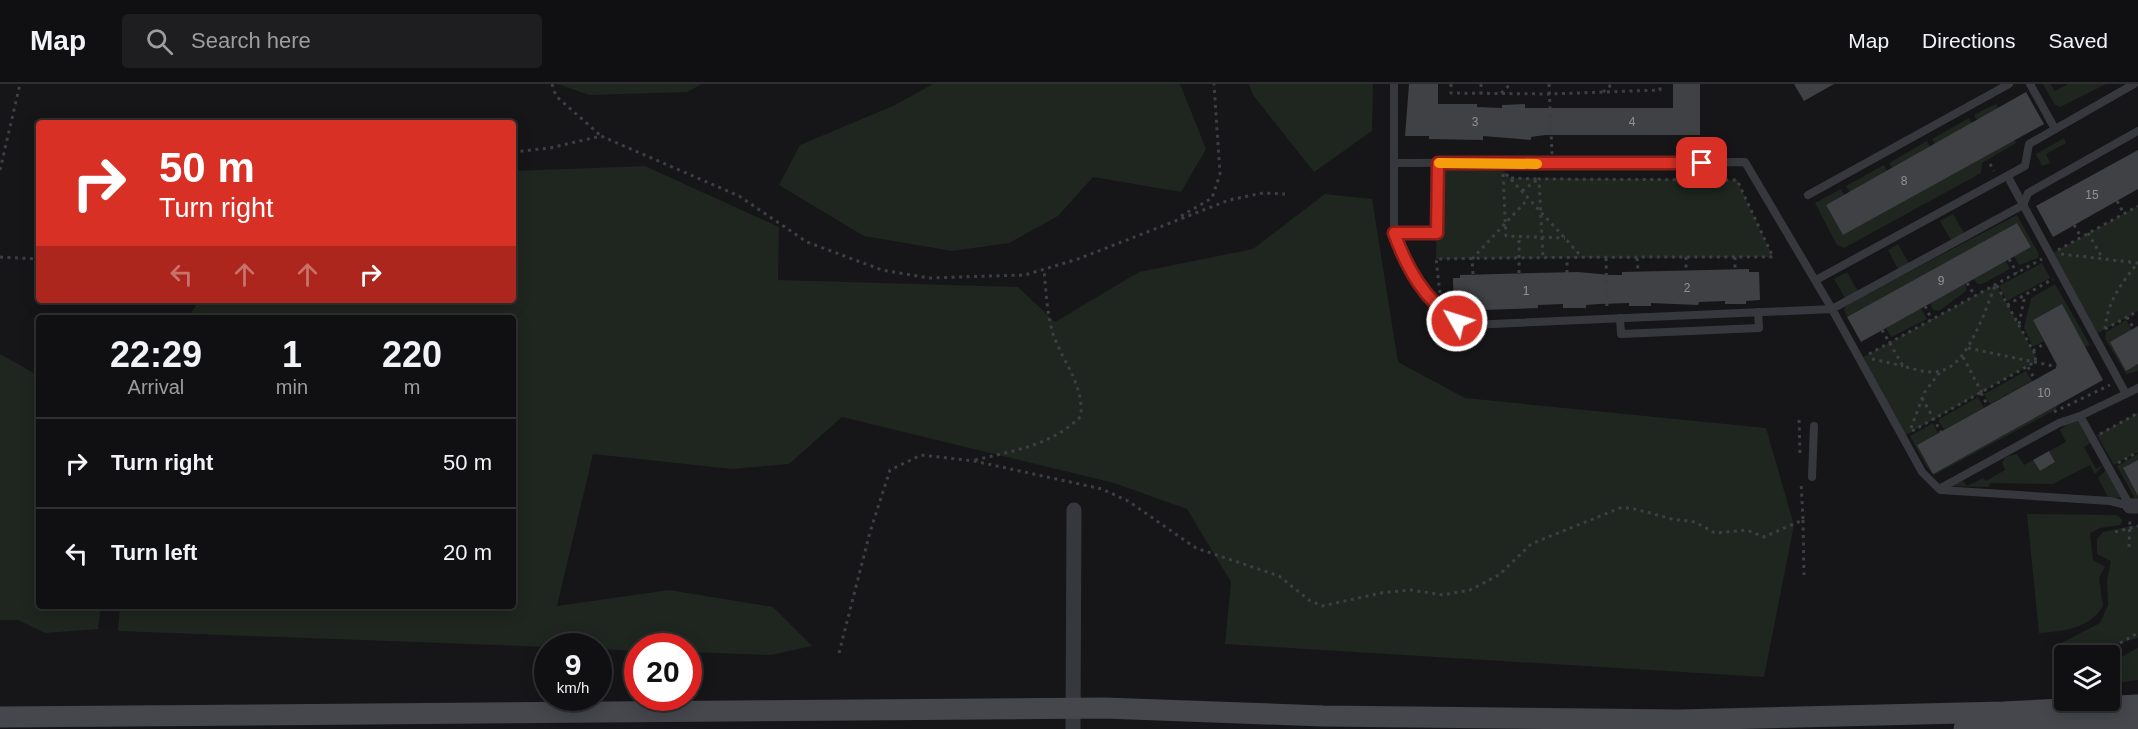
<!DOCTYPE html>
<style>
body{margin:0;font-family:Arial,sans-serif;background:#1e1e20;color:#f1f3f6;height:100vh;display:flex;flex-direction:column;font-size:22px;white-space:nowrap}
*{box-sizing:border-box;margin:0}
p{font-size:20px;color:#9c9d9f}
.icon{flex:none;width:33px;height:33px;fill:none;stroke:currentColor;stroke-width:2;stroke-linecap:round;stroke-linejoin:round}
.map{position:relative;flex:1;overflow:hidden}
.drawer{position:absolute;left:36px;top:231px;width:480px;height:294px;display:flex;flex-direction:column;background:#101012;border-radius:6px;box-shadow:0 3px 15px #0003,0 0 0 2px #303032}
.drawer>*{flex:none}
.banner{position:absolute;left:36px;top:36px;width:480px;height:183px;border-radius:6px;box-shadow:0 3px 15px #0003,0 0 0 2px #303032;background:#d93025;color:#fff;overflow:hidden}
.controls{position:absolute;left:2054px;top:561px;display:grid;gap:12px}
.controls a{display:grid;place-items:center;width:66px;height:66px;border-radius:6px;background:#101012;box-shadow:0 3px 15px #0003,0 0 0 2px #303032;font-size:30px}
.speed{position:absolute;left:534px;top:549px;display:flex;gap:12px;font-size:30px;font-weight:700;text-align:center}
.speed>*{display:grid;place-content:center;width:78px;height:78px;border-radius:50%;background:#101012;box-shadow:0 3px 15px #0003,0 0 0 2px #303032;line-height:1}
.speed small{font-size:15px;font-weight:400}
.speed .limit{border:9px solid #d22;background:#fff;color:#111}
.pin{position:absolute;display:grid;place-items:center;width:51px;height:51px;color:#fff;margin:-26px;border-radius:12px;box-shadow:0 3px 9px #0006}
.me{position:absolute;width:66px;margin:-33px;rotate:309deg;stroke-linejoin:round;filter:drop-shadow(0 0 4px #0008)}
.turn{display:flex;align-items:center;gap:21px;height:126px;padding:0 24px;font-size:27px}
.turn .icon{width:78px;height:78px;stroke-width:2.5}
.turn b{display:block;font-size:42px;line-height:51px}
.lanes{display:flex;align-items:center;height:57px;padding:0 24px;background:#0003;justify-content:center;gap:30px;direction:ltr}
.lanes .off{opacity:.35}
.eta{display:flex;justify-content:space-evenly;align-items:center;height:102px;text-align:center}
.eta b{font-size:36px;font-weight:800;line-height:42px}
ul{padding:0;list-style:none}
li{display:flex;align-items:center;gap:18px;height:90px;padding:0 24px;border-top:2px solid #303032}
li div{flex:1}
li b{display:block;font-size:22px}
li em{font-style:normal}
header{display:flex;align-items:center;gap:36px;box-sizing:border-box;height:84px;padding:0 30px;background:#101012;border-bottom:2px solid #303032}
header strong{font-size:28px}
nav{display:flex;gap:33px;margin-inline-start:auto;font-size:21px}
.search{width:420px;height:54px;background:#1e1e20;display:flex;align-items:center;gap:15px;box-sizing:border-box;padding:0 21px;border-radius:6px;color:#9c9d9f;font-size:22px}
.map>svg:first-child{display:block}
.green{fill:#1e261f}
.building{fill:#404145}
.lines{fill:none;stroke-linecap:round;stroke-linejoin:round}
.path{stroke:#3d3f44;stroke-width:3;stroke-dasharray:3 4.5;stroke-linecap:butt}
.service{stroke:#37383d;stroke-width:8}
.minor{stroke:#37383d;stroke-width:15}
.secondary{stroke:#45474d;stroke-width:21}
.route-casing{stroke:#8d1f18;stroke-width:15}
.route{stroke:#d93025;stroke-width:10}
.slow{stroke:#f59e0b;stroke-width:10}
.labels{text-anchor:middle;stroke-width:5;stroke-linejoin:round;paint-order:stroke}
.number-label{font-size:12px;fill:#8e929b}
</style>
<header>
<strong>Map</strong>
<div class="search"><svg class="icon" aria-label="search" viewBox="0 0 24 24"><circle cx="10" cy="10" r="6"/><path d="M15 15l6 6"/></svg>Search here</div>
<nav><a>Map</a><a>Directions</a><a>Saved</a></nav>
</header>
<div class="map">
<svg width="2138" height="645" viewBox="0 0 2138 645">
<rect width="100%" height="100%" fill="#161618"/>
<!-- green -->
<g class="green">
<polygon points="558,0 702,0 687,8 589,11"/>
<polygon points="933,0 1180,0 1206,65 1181,108 1093,93 1058,132 1009,159 952,167 864,152 779,101 800,61 893,22"/>
<polygon points="1249,0 1373,0 1372,47 1314,88 1253,11"/>
<polygon points="2043,0 2050,0 2055,7 2068,0 2106,0 2060,23 2055,21"/>
<polygon points="1996,20 2016,59 1982,79 1981,89 1844,164 1837,161 1815,119 1841,105 1844,111 1826,121 1843,151 2012,57 1975,34 1975,30"/>
<polygon points="1969,34 1972,40 1935,61 1932,55"/>
<polygon points="2064,54 2066,59 2046,70 2050,79 2042,82 2036,70"/>
<polygon points="1927,57 1930,63 1892,84 1889,79"/>
<polygon points="1438,79 1502,80 1503,86 1510,94 1737,96 1773,173 1436,175"/>
<polygon points="1884,81 1887,87 1850,108 1846,102"/>
<polygon points="645,82 779,143 778,196 1018,203 1055,238 1139,188 1253,165 1325,110 1372,115 1398,278 1465,314 1766,344 1794,441 1764,593 1225,560 1231,498 1187,425 1114,399 842,333 789,380 732,385 593,370 557,522 669,506 773,523 812,562 771,571 689,568 688,562 638,562 637,567 599,565 598,562 547,563 118,547 120,522 513,522 513,234 188,234 199,216 513,216 513,87"/>
<polygon points="2138,122 2138,227 2093,252 2049,171"/>
<polygon points="1953,130 1965,151 1952,158 1940,137"/>
<polygon points="2017,131 2039,170 2038,174 2019,181 2014,172 2031,163 2017,139 1847,233 1844,226 1846,221"/>
<polygon points="1898,160 1910,181 1899,187 1888,166"/>
<polygon points="2006,177 2010,185 1982,200 1978,200 1973,195"/>
<polygon points="2042,179 2050,194 2007,217 1999,202"/>
<polygon points="1847,188 1859,209 1846,216 1834,195"/>
<polygon points="1965,200 1967,206 1939,227 1933,226 1930,219"/>
<polygon points="1996,200 2036,272 2035,278 1903,353 1860,275"/>
<polygon points="2055,200 2090,261 2085,263 2061,221 2033,236 2044,257 2033,263 2024,244 2031,214"/>
<polygon points="1921,224 1927,235 1891,253 1886,244"/>
<polygon points="2126,236 2132,246 2111,258 2127,286 2138,280 2138,287 2126,290 2105,254 2106,248"/>
<polygon points="0,270 39,292 39,522 101,522 98,545 45,549 18,536 0,536"/>
<polygon points="2026,287 2032,297 1990,320 1984,310"/>
<polygon points="1978,313 1984,324 1944,346 1938,336"/>
<polygon points="2058,321 2055,326 1934,391 1927,383 1910,352 1933,339 1938,349 1917,361"/>
<polygon points="2138,329 2138,368 2114,381 2097,351"/>
<polygon points="2076,337 2080,337 2092,358 2084,363 2096,385 2105,380 2095,390 2090,381 2053,400 1991,399 1988,403 1951,402 1962,396 1967,402 1983,394 1986,397 2005,386 2002,378 2006,373 2017,370 2024,381 2033,376 2040,387 2055,378 2049,367 2066,358 2060,346 2066,341"/>
<polygon points="2138,370 2138,376 2123,385 2138,412 2137,418 2117,382"/>
<polygon points="2107,385 2122,413 2109,415 2098,394"/>
<path d="M 2027,430 L 2116,431 L 2123,436 L 2120,441 L 2100,444 L 2090,449 L 2093,476 L 2105,483 L 2099,494 L 2103,522 C 2089,545 2064,547 2039,549 Z"/>
<polygon points="2131,442 2138,442 2138,554 2120,559 2107,571 2064,572 2064,578 2058,575 2056,567 2059,560 2100,539 2108,521 2107,496 2111,477 2097,470 2097,455 2103,448"/>
<polygon points="2138,564 2138,596 2109,600 2111,578"/>
</g>
<!-- building -->
<g class="building">
<polygon points="1409,0 1438,0 1438,20 1477,20 1477,23 1502,24 1502,21 1525,20 1525,24 1673,24 1673,0 1700,0 1700,51 1545,51 1531,53 1531,56 1483,52 1483,56 1429,55 1429,52 1405,52"/>
<polygon points="1794,0 1834,0 1804,17"/>
<polygon points="2026,8 2044,40 1843,151 1826,121"/>
<polygon points="2138,66 2138,105 2053,153 2036,122"/>
<polygon points="2017,139 2031,163 1861,258 1847,233"/>
<polygon points="1749,185 1749,188 1759,188 1760,216 1746,217 1746,220 1725,220 1725,217 1699,218 1698,221 1651,219 1651,222 1629,222 1629,219 1599,220 1586,221 1586,224 1563,224 1563,220 1538,221 1538,224 1454,227 1453,194 1460,194 1460,191 1578,188 1610,191 1622,191 1622,188"/>
<polygon points="2062,220 2103,296 1933,390 1917,361 2058,283 2033,236"/>
<polygon points="2138,242 2138,280 2126,287 2110,258"/>
<polygon points="2049,367 2055,378 2040,387 2033,376"/>
<polygon points="2138,376 2138,412 2123,384"/>
</g>
<g class="lines">
<!-- path -->
<g class="path">
<polyline points="552,0 556,12 601,52"/>
<polyline points="1451,0 1451,9 1549,10 1660,6 1660,0"/>
<polyline points="1481,0 1481,9"/>
<polyline points="1549,0 1552,70"/>
<polyline points="1603,8 1612,0"/>
<polyline points="1501,9 1511,0"/>
<polyline points="513,68 550,64 601,52 739,112 807,158 882,186 929,194 1025,191 1078,175 1229,116 1263,109 1285,110"/>
<polyline points="1990,80 1994,87"/>
<polyline points="0,86 20,0"/>
<polyline points="1503,90 1506,152 1565,154"/>
<polyline points="1506,90 1582,173"/>
<polyline points="1511,94 1539,95"/>
<polyline points="1522,107 1537,96"/>
<polyline points="2117,117 2124,130"/>
<polyline points="1181,132 1212,114 1220,90 1214,0"/>
<polyline points="2074,141 2081,153"/>
<polyline points="2088,149 2103,175"/>
<polyline points="2058,166 2138,122"/>
<polyline points="2061,170 2138,179"/>
<polyline points="0,173 39,175"/>
<polyline points="1686,173 1686,186"/>
<polyline points="1735,173 1735,185"/>
<polyline points="1606,174 1607,226"/>
<polyline points="1637,174 1638,187"/>
<polyline points="2009,175 2017,189"/>
<polyline points="1519,189 1519,152"/>
<polyline points="1567,189 1567,174"/>
<polyline points="1473,190 1472,175 1528,115"/>
<polyline points="1967,199 1975,212"/>
<path d="M 1440,209 L 1436,175 C 1548,173 1661,173 1773,173 L 1737,96 L 1539,95 L 1543,174"/>
<polyline points="2007,221 2053,195"/>
<polyline points="1925,222 1932,236"/>
<polyline points="2127,233 2134,245"/>
<polyline points="2019,240 2025,211"/>
<path d="M 2105,245 C 2107,219 2121,199 2138,179"/>
<polyline points="2105,245 2138,227"/>
<path d="M 1882,246 L 1903,282 C 1914,285 1928,290 1940,287 C 1968,282 1985,226 1995,202"/>
<polyline points="1968,264 2058,283"/>
<polyline points="2033,267 2045,259"/>
<polyline points="1869,270 2042,175"/>
<polyline points="1963,273 1982,309"/>
<polyline points="1872,275 1903,282"/>
<polyline points="2028,283 2035,296"/>
<polyline points="1981,309 1988,322"/>
<polyline points="1922,314 1941,348"/>
<polyline points="2054,328 2110,301"/>
<polyline points="1799,336 1800,371"/>
<polyline points="1911,344 1924,309 1940,288"/>
<polyline points="1912,347 2035,278 2036,272 1996,200"/>
<polyline points="2100,350 2138,329"/>
<path d="M 975,376 C 1013,367 1053,361 1081,332 C 1083,298 1064,281 1053,250 C 1047,231 1046,206 1044,186"/>
<polyline points="2118,379 2138,368"/>
<polyline points="1803,436 1804,491"/>
<polyline points="2115,448 2138,442"/>
<polyline points="2129,463 2130,435"/>
<polyline points="2120,559 2138,549"/>
<polyline points="839,569 870,448 890,386 921,371 974,377 1102,405 1128,417 1196,464 1279,492 1309,516 1322,522 1381,509 1411,506 1443,511 1470,506 1499,491 1531,460 1620,424 1631,424 1672,435 1695,438 1715,449 1747,446 1764,453 1803,436 1801,398"/>
</g>
<!-- service -->
<g class="service">
<polyline points="1394,0 1394,149 1421,205 1444,229 1470,241 1832,225 1922,388 1939,405 2059,339 2080,332 2130,422"/>
<polyline points="2030,0 2055,45"/>
<polyline points="1394,79 1745,78 1832,225 2023,121 2028,109 2138,47"/>
<polyline points="2008,93 2126,310 2138,304"/>
<polyline points="1808,111 2009,0"/>
<polyline points="1394,149 1437,149 1438,79"/>
<polyline points="1816,196 2025,82 2029,60 2134,0"/>
<polyline points="1620,234 1621,250 1759,244 1758,228"/>
<polyline points="2080,332 2126,310"/>
<polyline points="1812,393 1814,342"/>
<polyline points="1941,406 2110,417 2130,422"/>
</g>
<!-- minor -->
<g class="minor">
<polyline points="2130,422 2138,422"/>
<polyline points="1073,645 1074,426"/>
</g>
<!-- secondary -->
<g class="secondary">
<polyline points="0,633 1105,624 1323,632 1679,636 2003,628 2138,621"/>
<polyline points="1964,645 2138,639"/>
</g>
</g>
<g class="lines">
<!-- route casing -->
<g class="route-casing">
<path id="route" d="M 1457,237 C 1424,216 1407,184 1394,149 L 1437,149 L 1438,79 L 1702,79"/>
</g>
<!-- route -->
<use href="#route" class="route"/>
<!-- slow -->
<polyline class="slow" points="1439,79 1537,80"/>
</g>
<g class="labels">
<!-- number labels -->
<g class="number-label">
<text x="1475" y="42">3</text>
<text x="1632" y="42">4</text>
<text x="1904" y="101">8</text>
<text x="2092" y="115">15</text>
<text x="1941" y="201">9</text>
<text x="1687" y="208">2</text>
<text x="1526" y="211">1</text>
<text x="2044" y="313">10</text>
</g>
</g>
</svg>
<div class="controls">
<a><svg class="icon" aria-label="layers" viewBox="0 0 24 24"><path d="M12 4l9 5-9 5-9-5zM3 14l9 5 9-5"/></svg></a>
</div>
<div class="speed"><div>9<small>km/h</small></div><div class="limit">20</div></div>
<div class="pin" style="left:1702px;top:79px;background:#d93025"><svg class="icon" aria-label="arrive" viewBox="0 0 24 24"><path d="M6 21V4h12l-3 4 3 4H6"/></svg></div>
<svg class="me" style="left:1457px;top:237px" viewBox="-20 -20 40 40"><circle r="17" fill="#d93025" stroke="#fff" stroke-width="3"/><path d="M0-11L8 9 0 5-8 9z" fill="#fff"/></svg>
<div class="banner">
<div class="turn"><svg class="icon" aria-label="right" viewBox="0 0 24 24"><path d="M7 20v-9h11M14 6l5 5-5 5"/></svg><div><b>50 m</b>Turn right</div></div>
<div class="lanes"><svg class="icon off" aria-label="left" viewBox="0 0 24 24"><path d="M17 20v-9H6M10 6l-5 5 5 5"/></svg><svg class="icon off" aria-label="ahead" viewBox="0 0 24 24"><path d="M12 20V5M6 11l6-6 6 6"/></svg><svg class="icon off" aria-label="ahead" viewBox="0 0 24 24"><path d="M12 20V5M6 11l6-6 6 6"/></svg><svg class="icon" aria-label="right" viewBox="0 0 24 24"><path d="M7 20v-9h11M14 6l5 5-5 5"/></svg></div>
</div>
<section class="drawer">
<div class="eta">
<div><b>22:29</b><p>Arrival</p></div>
<div><b>1</b><p>min</p></div>
<div><b>220</b><p>m</p></div>
</div>
<ul>
<li><svg class="icon" aria-label="right" viewBox="0 0 24 24"><path d="M7 20v-9h11M14 6l5 5-5 5"/></svg><div><b>Turn right</b></div><em>50 m</em></li>
<li><svg class="icon" aria-label="left" viewBox="0 0 24 24"><path d="M17 20v-9H6M10 6l-5 5 5 5"/></svg><div><b>Turn left</b></div><em>20 m</em></li>
</ul>
</section>
</div>
